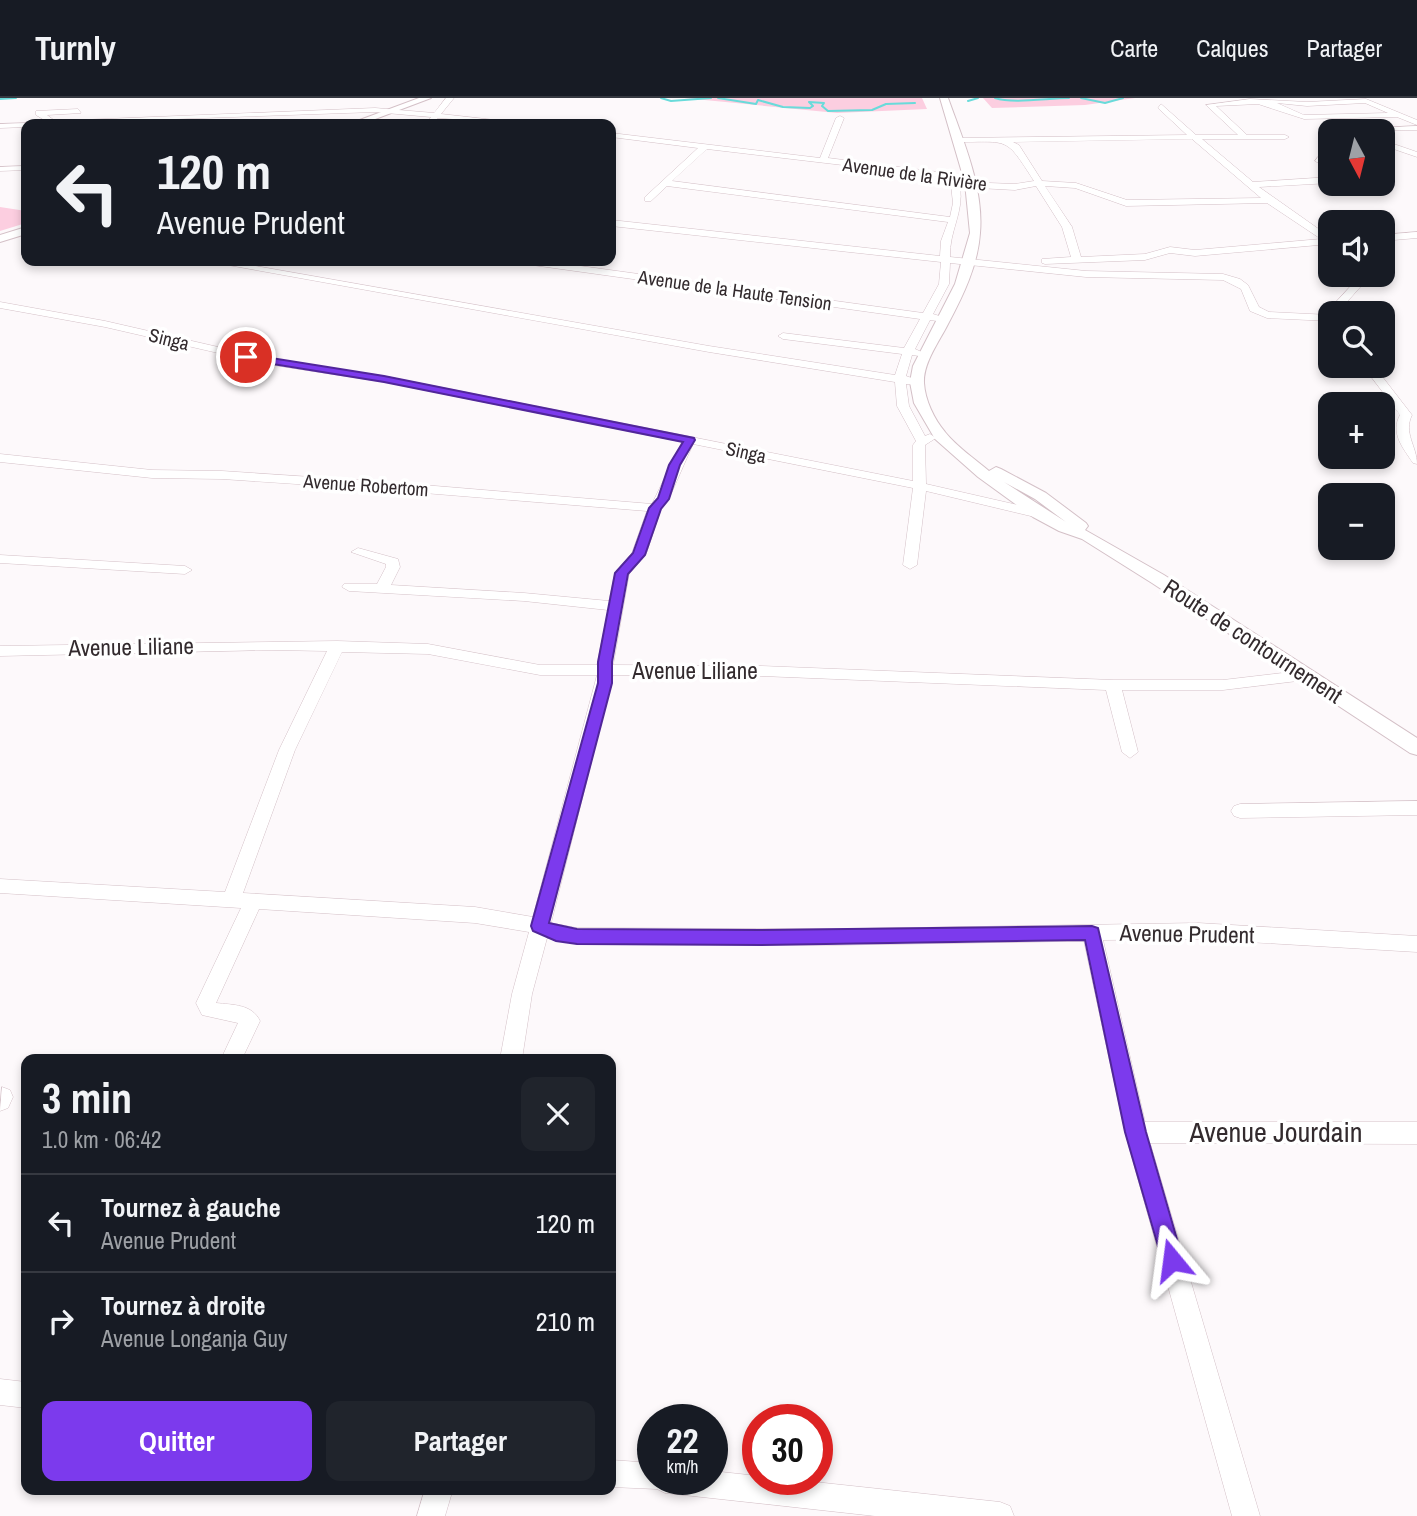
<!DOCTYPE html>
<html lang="fr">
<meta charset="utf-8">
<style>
body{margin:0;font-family:"Archivo Narrow",sans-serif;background:#20242c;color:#f1f3f6;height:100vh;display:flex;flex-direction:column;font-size:26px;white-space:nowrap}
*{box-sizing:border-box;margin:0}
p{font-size:23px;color:#9ea1a6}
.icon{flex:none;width:38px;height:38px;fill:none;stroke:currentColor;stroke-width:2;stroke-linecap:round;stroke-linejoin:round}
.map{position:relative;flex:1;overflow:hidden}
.panel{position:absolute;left:21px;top:956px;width:595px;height:441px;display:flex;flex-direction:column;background:#171b24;border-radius:14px;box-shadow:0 4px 10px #0003}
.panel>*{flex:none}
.guide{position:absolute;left:21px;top:21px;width:595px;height:147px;border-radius:14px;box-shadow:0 4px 10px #0003;background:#171b24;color:#f1f3f6;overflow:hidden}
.needle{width:46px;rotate:173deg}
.controls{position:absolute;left:1318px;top:21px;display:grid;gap:14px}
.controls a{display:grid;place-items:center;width:77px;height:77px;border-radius:14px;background:#171b24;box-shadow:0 4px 10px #0003;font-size:35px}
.speed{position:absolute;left:637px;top:1306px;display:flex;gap:14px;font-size:35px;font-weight:700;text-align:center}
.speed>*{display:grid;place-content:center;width:91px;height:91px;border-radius:50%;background:#171b24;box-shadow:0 4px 10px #0003;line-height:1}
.speed small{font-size:18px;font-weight:400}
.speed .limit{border:10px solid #d22;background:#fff;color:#111}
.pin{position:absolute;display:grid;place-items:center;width:60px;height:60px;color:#fff;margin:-30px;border:4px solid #fff;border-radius:50%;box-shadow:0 2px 7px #0007}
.me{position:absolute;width:77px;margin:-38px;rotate:344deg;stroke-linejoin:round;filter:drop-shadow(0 0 5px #0008)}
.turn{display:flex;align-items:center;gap:24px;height:147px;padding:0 21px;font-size:32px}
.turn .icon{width:91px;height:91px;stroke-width:2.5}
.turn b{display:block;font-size:49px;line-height:60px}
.round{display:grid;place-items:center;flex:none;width:74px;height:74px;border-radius:14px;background:#20242c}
.overview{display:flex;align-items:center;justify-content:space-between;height:119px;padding:0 21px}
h1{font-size:42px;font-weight:700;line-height:52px}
.action{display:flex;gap:14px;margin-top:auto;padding:14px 21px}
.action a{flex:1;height:80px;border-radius:14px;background:#7c3aed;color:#fff;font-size:28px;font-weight:700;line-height:80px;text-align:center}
.action a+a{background:#20242c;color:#f1f3f6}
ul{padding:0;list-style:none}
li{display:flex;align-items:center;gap:21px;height:98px;padding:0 21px;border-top:2px solid #363941}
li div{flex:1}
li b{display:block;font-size:26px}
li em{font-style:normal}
header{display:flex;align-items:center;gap:42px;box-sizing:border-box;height:98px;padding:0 35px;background:#171b24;border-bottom:2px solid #363941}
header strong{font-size:33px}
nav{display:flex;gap:38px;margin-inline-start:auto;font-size:24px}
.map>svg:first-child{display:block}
.green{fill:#fccee0}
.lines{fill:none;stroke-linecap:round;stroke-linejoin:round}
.stream{stroke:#69dbda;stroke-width:2}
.minor-casing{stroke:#d4c0c7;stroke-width:1}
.tertiary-casing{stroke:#d4c0c7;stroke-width:2}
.minor{fill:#fff;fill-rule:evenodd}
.tertiary{fill:#fff;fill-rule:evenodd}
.route{fill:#7c3aed;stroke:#51269a;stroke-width:2}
.labels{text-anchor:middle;stroke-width:7;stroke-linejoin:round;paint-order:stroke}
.far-street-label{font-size:19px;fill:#332b2e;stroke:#fff}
.street-label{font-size:23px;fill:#332b2e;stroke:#fff}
.near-street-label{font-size:28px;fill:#332b2e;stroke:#fff}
</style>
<header>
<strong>Turnly</strong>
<nav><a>Carte</a><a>Calques</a><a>Partager</a></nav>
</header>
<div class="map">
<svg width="1417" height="1418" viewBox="0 0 1417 1418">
<rect width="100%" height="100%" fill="#fdf9fb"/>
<!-- green -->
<g class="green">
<polygon points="684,0 922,0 927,11 837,15"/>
<polygon points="983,0 1135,0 1085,7 992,10"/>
<polygon points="0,109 26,113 26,125 0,133"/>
</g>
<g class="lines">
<!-- stream -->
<g class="stream">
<polyline points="661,0 671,3 711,0"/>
<polyline points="718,0 756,6 758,2 783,9 810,10 813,8 809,4 824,5 822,8 828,13 872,12 886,6 915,5"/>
<path d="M 995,0 C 1013,6 1048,0 1069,0"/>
<polyline points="1081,0 1105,5 1123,0"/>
<polyline points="0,1 16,0"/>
<polyline points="968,3 978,0"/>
</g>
<!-- minor casing -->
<g class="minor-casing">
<g id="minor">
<polygon points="446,0 454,0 441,16 531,26 438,20 431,26 427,24 431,19 375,14 29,26 46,23 36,17 36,13 78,11 81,15 47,17 55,23 375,10 434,15"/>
<path d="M 1250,1 L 1307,4 L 1366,1 L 1417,22 L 1417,27 L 1397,19 L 1304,21 L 1258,6 L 1216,8 L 1247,37 L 1285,37 L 1289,39 L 1285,41 L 1202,41 L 1253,84 L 1330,79 L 1330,85 L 1259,89 L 1330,139 L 1330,146 L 1195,158 L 1170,155 L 1145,162 L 1045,166 L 1042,165 L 1042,161 L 1071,159 L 1062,129 L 1036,88 L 1015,92 L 960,89 C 964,115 949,133 950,159 L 1086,173 L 1223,176 L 1240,181 L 1248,187 L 1259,209 L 1269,214 L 1330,217 L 1330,223 L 1267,220 L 1250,213 L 1241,191 L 1223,182 L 1086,179 L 950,165 L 949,186 L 933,216 L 949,221 L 944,224 L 930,222 L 915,251 L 924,255 L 919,258 L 912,257 L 906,278 L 923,284 L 917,287 L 906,286 L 909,308 L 925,338 L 930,336 L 936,340 L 925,347 L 926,386 L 1044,413 L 1044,419 L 1039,420 L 926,393 L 917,467 L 910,471 L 903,467 L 913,390 L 693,346 L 671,396 L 661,411 L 646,456 L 629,476 L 613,567 L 761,568 L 1113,582 L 1223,582 L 1308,572 L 1314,573 L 1316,577 L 1314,581 L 1223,592 L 1122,592 L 1138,654 L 1130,660 L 1122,654 L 1106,592 L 761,578 L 613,577 L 551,825 L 577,830 L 835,831 L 1198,825 L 1417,838 L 1417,854 L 1198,841 L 1103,842 L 1145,1024 L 1417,1024 L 1417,1046 L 1150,1045 L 1260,1418 L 1232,1418 L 1125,1034 L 1084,843 L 835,847 L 577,846 L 547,840 L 532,896 L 522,961 L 500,961 L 512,896 L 529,834 L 475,825 L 259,811 L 216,905 C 233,907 252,906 260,923 L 242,961 L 221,961 L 238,925 L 202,917 L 196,905 L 241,810 L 0,795 L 0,781 L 225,794 L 279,652 L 327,553 L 272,552 L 0,558 L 0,548 L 337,543 L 428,546 L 540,567 L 597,567 L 608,512 L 524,503 L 349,493 L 342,489 L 344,486 L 377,486 L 386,469 L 386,466 L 351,454 L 358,450 L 398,461 L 400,469 L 391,487 L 524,495 L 609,503 L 615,475 L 632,455 L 647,413 L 387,392 L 222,381 L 152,380 L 0,364 L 0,356 L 152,372 L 222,373 L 387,384 L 652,406 L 682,344 L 384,284 L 266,266 L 105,229 L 0,210 L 0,204 L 105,223 L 266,260 L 384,278 L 913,383 L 913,347 L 916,343 L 897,308 L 895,284 L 709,254 L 228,167 L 233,164 L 709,248 L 895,277 L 902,256 L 783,241 L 778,238 L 783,235 L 904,250 L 920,221 L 525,166 L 520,163 L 544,163 L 923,215 L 939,186 L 941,164 L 611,128 L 611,122 L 940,158 L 941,143 L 948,124 L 667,88 L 651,103 L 645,103 L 645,99 L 698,50 L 611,39 L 611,35 L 820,60 L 836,20 L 840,18 L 844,20 L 828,60 L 938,74 L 963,84 L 1015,86 L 1034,83 C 1005,38 1010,44 957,44 L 954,40 L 1187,37 L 1158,10 L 1161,6 L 1196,37 L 1238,37 L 1206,7 ZM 1277,5 L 1307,8 L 1365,5 L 1388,15 L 1304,17 ZM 1192,41 L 1261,100 L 1127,102 L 1076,85 L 1042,83 L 1019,47 L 1013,44 ZM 707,51 L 936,78 L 951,87 L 953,105 L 950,119 L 672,83 ZM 1045,88 L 1075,90 L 1126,108 L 1267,105 L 1321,141 L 1195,152 L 1170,149 L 1145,156 L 1081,159 L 1072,129 ZM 342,554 L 428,556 L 540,577 L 597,577 L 533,819 L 475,809 L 243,795 L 295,652 Z"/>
<polygon points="29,25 26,29 0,30 0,26"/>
<polygon points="1417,28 1417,32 1353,33 1357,31"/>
<polygon points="1382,42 1417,54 1417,59 1382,47"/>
<polygon points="1318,59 1330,65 1330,71 1315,63"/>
<polygon points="26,68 26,72 0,73 0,69"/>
<polygon points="1417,134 1417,140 1382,143 1382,137"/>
<polygon points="1361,177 1371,177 1346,205 1345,215 1335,215 1336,204"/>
<path d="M 1363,268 L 1374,268 L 1412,317 C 1403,335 1417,348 1417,366 L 1413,365 C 1403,350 1390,335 1400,317 Z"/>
<polygon points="0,457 185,468 192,472 185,476 0,465"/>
<polygon points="1417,703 1417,717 1240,720 1234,718 1231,713 1234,708 1240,706"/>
<polygon points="2,989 10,992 13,999 8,1010 0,1013"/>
<polygon points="0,1281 26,1284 26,1310 0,1307"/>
<polygon points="611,1362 653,1365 653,1381 712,1381 712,1373 758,1378 758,1381 787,1381 1000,1404 1010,1408 1014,1418 875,1418 665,1395 657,1391 611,1389"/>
<polygon points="425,1391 453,1391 445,1418 417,1418"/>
</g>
</g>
<!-- tertiary casing -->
<g class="tertiary-casing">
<g id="tertiary">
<polygon points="419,0 431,0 362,26 349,26"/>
<path d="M 940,0 L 948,0 C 963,42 984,90 980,135 C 978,167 963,198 948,226 C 939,244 923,265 924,285 C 925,302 934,321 945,334 C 957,349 975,361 989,373 L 996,369 L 1001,371 L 1046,395 L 1086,425 L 1088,428 L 1085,432 L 1164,477 L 1417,640 L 1417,657 L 1410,655 L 1152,485 L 1082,441 L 1059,433 L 1033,419 L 978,379 L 935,341 L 914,305 L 910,284 L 913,268 L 955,186 L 970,135 L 965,85 ZM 1004,384 L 1035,401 L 1066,424 Z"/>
<polygon points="26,129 26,136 0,144 0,137"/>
</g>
</g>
<!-- minor -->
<use href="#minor" class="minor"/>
<!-- tertiary -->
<use href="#tertiary" class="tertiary"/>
</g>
<!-- route -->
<polygon class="route" points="246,256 384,278 694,340 695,342 680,367 669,401 661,411 645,457 628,476 612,564 612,585 549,825 577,831 761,832 1092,828 1098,830 1146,1034 1183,1162 1180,1170 1172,1173 1165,1170 1162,1162 1125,1034 1085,842 761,847 577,846 556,843 533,833 531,828 598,585 598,564 615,475 633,455 649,410 658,400 669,367 683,344 384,284 242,261 241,259"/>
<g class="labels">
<!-- far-street labels -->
<g class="far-street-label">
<text transform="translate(915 76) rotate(8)" y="7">Avenue de la Rivière</text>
<text transform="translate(735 192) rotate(8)" y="7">Avenue de la Haute Tension</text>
<text transform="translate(169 241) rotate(14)" y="7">Singa</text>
<text transform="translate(746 354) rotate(12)" y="7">Singa</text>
<text transform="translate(366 387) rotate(4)" y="7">Avenue Robertom</text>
</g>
<!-- street labels -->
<g class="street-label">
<text transform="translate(1253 543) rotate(33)" y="8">Route de contournement</text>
<text transform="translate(131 549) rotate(-1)" y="8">Avenue Liliane</text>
<text x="695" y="581">Avenue Liliane</text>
<text transform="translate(1187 836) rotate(1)" y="8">Avenue Prudent</text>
</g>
<!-- near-street labels -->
<g class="near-street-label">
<text x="1276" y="1044">Avenue Jourdain</text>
</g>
</g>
</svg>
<div class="controls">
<a><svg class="needle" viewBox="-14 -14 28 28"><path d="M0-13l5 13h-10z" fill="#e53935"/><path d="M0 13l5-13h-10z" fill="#9ea1a6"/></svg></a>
<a><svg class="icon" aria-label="sound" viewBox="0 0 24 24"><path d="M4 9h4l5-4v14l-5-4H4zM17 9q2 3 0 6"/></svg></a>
<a><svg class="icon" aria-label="search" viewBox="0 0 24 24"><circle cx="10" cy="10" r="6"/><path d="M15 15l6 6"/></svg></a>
<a>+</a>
<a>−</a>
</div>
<div class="speed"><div>22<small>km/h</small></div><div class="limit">30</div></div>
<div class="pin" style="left:246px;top:259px;background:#d93025"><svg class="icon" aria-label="arrive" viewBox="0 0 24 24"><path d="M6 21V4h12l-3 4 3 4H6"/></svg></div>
<svg class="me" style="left:1172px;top:1162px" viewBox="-20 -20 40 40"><path d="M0-17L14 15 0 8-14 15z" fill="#7c3aed" stroke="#fff" stroke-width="4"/></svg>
<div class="guide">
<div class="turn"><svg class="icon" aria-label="left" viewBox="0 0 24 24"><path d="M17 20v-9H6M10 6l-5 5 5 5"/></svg><div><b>120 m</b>Avenue Prudent</div></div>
</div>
<section class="panel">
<div class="overview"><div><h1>3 min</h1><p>1.0 km · 06:42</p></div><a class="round"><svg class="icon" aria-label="close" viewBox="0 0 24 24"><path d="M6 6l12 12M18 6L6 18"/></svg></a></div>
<ul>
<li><svg class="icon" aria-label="left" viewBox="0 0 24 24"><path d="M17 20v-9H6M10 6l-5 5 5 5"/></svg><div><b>Tournez à gauche</b><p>Avenue Prudent</p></div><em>120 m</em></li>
<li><svg class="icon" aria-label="right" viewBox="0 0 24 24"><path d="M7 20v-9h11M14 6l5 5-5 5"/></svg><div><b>Tournez à droite</b><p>Avenue Longanja Guy</p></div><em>210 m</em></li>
</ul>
<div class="action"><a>Quitter</a><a>Partager</a></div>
</section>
</div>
